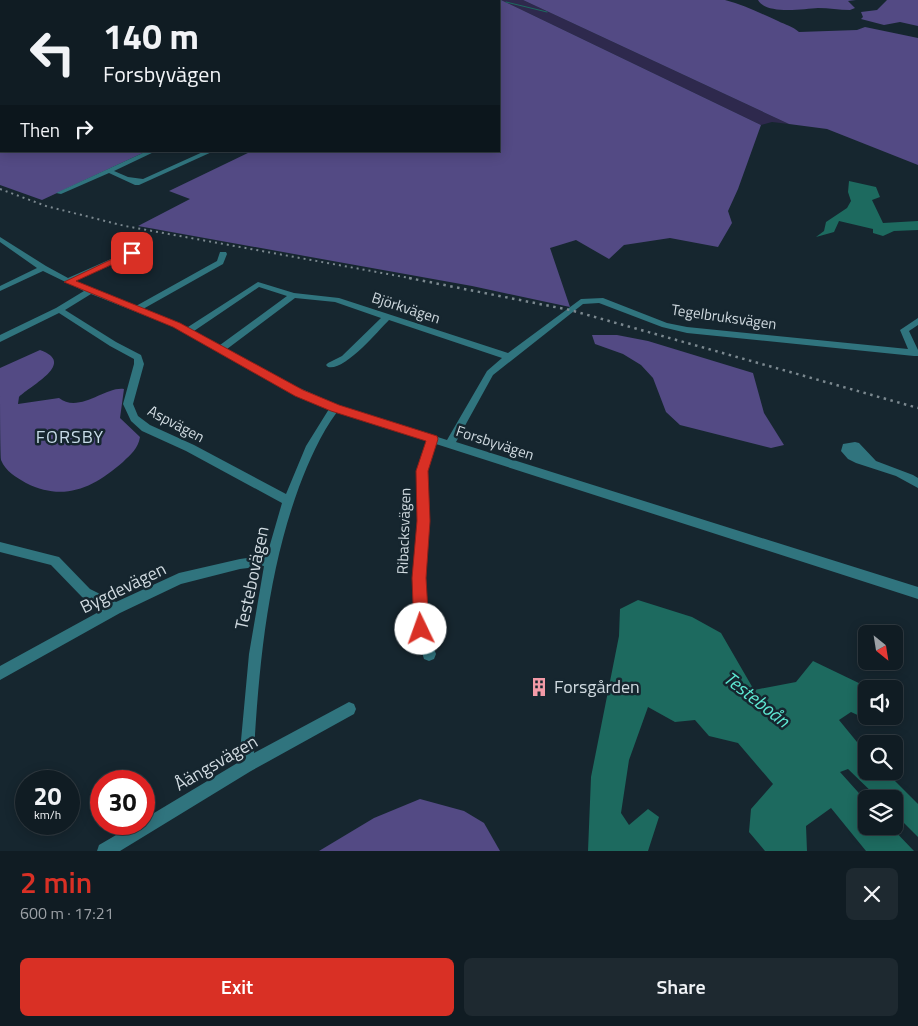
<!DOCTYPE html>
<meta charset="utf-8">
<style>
body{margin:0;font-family:"Titillium Web",sans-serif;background:#1e2930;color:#f1f3f6;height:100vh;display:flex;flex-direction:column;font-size:19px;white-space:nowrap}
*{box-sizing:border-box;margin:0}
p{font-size:16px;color:#9ca1a6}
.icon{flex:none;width:28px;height:28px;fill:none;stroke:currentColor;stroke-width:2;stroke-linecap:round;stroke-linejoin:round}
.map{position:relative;height:851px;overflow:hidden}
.side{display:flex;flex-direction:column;background:#101c23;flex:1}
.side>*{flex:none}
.banner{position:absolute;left:0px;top:0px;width:500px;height:152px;box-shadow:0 2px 12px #0003,0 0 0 1px #303a41;background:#101c23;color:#f1f3f6;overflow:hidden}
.needle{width:32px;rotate:150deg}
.buttons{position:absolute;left:858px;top:625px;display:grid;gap:10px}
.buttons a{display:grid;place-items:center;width:45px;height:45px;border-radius:8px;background:#101c23;box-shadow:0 2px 12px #0003,0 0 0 1px #303a41;font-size:25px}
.speed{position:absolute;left:15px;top:770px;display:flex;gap:10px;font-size:25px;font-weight:700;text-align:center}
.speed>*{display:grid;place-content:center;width:65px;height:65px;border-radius:50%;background:#101c23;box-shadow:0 2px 12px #0003,0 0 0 1px #303a41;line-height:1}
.speed small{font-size:12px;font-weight:400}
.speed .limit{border:8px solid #d22;background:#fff;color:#111}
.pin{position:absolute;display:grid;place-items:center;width:42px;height:42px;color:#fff;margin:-21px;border-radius:10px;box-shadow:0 2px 8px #0006}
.me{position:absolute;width:55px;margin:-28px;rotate:357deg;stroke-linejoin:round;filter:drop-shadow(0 0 4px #0008)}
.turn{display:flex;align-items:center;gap:18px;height:105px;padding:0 20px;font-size:22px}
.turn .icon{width:65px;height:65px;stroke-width:2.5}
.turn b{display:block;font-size:35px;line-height:42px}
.then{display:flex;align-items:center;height:48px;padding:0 20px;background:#0003;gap:10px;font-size:19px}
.round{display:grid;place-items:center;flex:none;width:52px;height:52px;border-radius:8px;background:#1e2930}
.head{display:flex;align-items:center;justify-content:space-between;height:85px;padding:0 20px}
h1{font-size:30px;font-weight:600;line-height:38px;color:#d93025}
.primary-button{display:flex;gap:10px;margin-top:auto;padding:10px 20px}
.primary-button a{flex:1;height:58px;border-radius:8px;background:#d93025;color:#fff;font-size:20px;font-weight:600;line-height:58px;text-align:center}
.primary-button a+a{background:#1e2930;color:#f1f3f6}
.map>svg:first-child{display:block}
.green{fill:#2e294d}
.forest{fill:#534a84}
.water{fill:#1d6a5f}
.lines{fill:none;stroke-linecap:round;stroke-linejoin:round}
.stream{stroke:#1d6a5f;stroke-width:1}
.minor{fill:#30747e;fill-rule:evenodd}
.rail-far1{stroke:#7b888f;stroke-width:2;stroke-dasharray:2 4;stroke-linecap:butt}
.rail{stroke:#7b888f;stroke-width:2.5;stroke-dasharray:2.5 4.5;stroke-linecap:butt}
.route{fill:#d93025;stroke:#8d1f18}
.labels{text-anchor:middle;stroke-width:5;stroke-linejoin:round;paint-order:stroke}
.street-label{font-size:15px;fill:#d0dae0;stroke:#16262f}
.quarter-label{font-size:18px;letter-spacing:1px;fill:#c8dce9;stroke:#16262f}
.near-street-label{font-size:18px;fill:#d0dae0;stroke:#16262f}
.near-poi-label{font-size:18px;fill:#d0dae0;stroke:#16262f;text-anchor:start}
.near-water-label{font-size:19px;font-style:italic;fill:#5ee9d3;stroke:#16262f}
</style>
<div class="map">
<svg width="918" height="851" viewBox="0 0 918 851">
<rect width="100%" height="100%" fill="#16262f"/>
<!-- green -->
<polygon class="green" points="501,0 523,0 789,124 772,122 761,125"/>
<!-- forest -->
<g class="forest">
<polygon points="70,0 501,0 761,125 738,189 728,211 732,223 718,247 670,238 624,245 609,259 576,240 550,248 570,307 472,286 138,226 190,199 169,191 252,151 499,151 499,1 68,1"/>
<path d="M 523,0 L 725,0 C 744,5 760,13 778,21 C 786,25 792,26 799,32 L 857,30 L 865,27 L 918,38 L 918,165 L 827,129 L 789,124 Z"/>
<path d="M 758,0 L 856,0 L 848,1 L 855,8 L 850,10 C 839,10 829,8 818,8 C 803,9 766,15 758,0 Z"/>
<polygon points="887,0 918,0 918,26 900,22 884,25 861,19 863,17 861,12 877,10"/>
<polygon points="0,131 1,151 147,151 42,200 0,185"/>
<polygon points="592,335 617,335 648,341 753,373 764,413 784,445 771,448 680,425 666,412 653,378 641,365 623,354 595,344"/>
<path d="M 40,350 C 77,363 31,385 19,397 L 18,404 L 59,398 C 79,414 106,386 124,389 L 120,418 L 140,437 C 138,449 131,454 123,462 C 93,488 64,502 26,483 C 16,477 6,472 1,460 C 0,451 0,384 0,368 Z"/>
<polygon points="420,799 464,811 484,823 500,851 319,851 374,818"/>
</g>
<!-- water -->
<g class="water">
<polygon points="849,181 876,187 880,197 872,200 883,223 918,221 918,230 894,231 883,236 873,233 873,229 839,221 834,232 816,237 824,231 826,222 847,208 851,201 848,192"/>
<polygon points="638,600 692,617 721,633 754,690 796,682 813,661 865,686 868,689 866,716 894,717 877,724 851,712 839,720 866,753 866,771 885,771 918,804 918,837 894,813 894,799 879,799 848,769 840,772 866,801 866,826 890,826 914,851 866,851 831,808 806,826 807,851 765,851 749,832 751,809 773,784 738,743 709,736 695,720 675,722 648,707 629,760 621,813 629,825 648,809 659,817 648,851 588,851 591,777 619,636 620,609"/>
</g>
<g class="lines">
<!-- stream -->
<g class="stream">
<polyline points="497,0 501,1"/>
<polyline points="506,2 547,12"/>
</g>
<!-- minor -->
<g class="minor">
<rect x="0" y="9" width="1" height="2"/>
<rect x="0" y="19" width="1" height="2"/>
<rect x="0" y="77" width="1" height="2"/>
<rect x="0" y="117" width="1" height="4"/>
<polygon points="147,151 156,151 114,171 128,177 143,179 205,151 214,151 139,185 135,185 109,173 61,194 56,193"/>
<path d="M 0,237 L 46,266 L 68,278 L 129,251 L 135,251 L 135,255 L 74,281 L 136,306 L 206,267 L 217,261 L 220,252 L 226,252 L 227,254 L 223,264 L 143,309 L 188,327 L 258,282 L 294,293 L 339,298 L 508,353 L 581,299 L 603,298 L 667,323 L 687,327 L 908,349 L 900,330 L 918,318 L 918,325 L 909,331 L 918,350 L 918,356 L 914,356 L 687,333 L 662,327 L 599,303 L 583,304 L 493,375 L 456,442 L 918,587 L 918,599 L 436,444 L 427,471 L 430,521 L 425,578 L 427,629 L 436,654 L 434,659 L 429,661 L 424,659 L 415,629 L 413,578 L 418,521 L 417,471 L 427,441 L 337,412 C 320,435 309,461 299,487 C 268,572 259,663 254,753 L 349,702 L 354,704 L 356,709 L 354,714 L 251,771 L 120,851 L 97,851 L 99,845 L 135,824 L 144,824 L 144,819 L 239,762 L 249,654 L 264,566 L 240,569 L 181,584 L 120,613 L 0,680 L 0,666 L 104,609 L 82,597 L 51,565 L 0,552 L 0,542 L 59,557 L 90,589 L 116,602 L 179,573 L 240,559 L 267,555 L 282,503 L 186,451 L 142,431 L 131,421 L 123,404 L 134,364 L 134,359 L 110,346 L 59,313 L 0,342 L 0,335 L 56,308 L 84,291 L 43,271 L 0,291 L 0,286 L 37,268 L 0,242 ZM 259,287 L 287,296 L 220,345 L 194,331 ZM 91,294 L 174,327 L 273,383 L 329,409 L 306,446 L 286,494 L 194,445 L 150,425 L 138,416 L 133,404 L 144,364 L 141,355 L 116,342 L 65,310 ZM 295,298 L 335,302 L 381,318 L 342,356 L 328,363 L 326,365 L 328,367 C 345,371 377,332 389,320 L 502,358 L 487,371 L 447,440 L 338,405 L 279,379 L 227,349 Z"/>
<polygon points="855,442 859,443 876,461 913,475 918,478 918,488 896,476 856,463 848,459 841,451 843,444"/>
</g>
<!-- rail-far1 -->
<polyline class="rail-far1" points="0,189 46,206 125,226 415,279"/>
<!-- rail -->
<polyline class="rail" points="409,278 570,310 918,408"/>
</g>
<!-- route -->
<polygon class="route" points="129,251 137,253 76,281 180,323 303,390 339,405 437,436 438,439 428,471 430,521 426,578 429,629 427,634 421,636 416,634 414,629 412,578 417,521 416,471 426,441 331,411 295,396 173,327 64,282"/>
<!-- icons -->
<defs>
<g id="building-bare" transform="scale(1.5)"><path d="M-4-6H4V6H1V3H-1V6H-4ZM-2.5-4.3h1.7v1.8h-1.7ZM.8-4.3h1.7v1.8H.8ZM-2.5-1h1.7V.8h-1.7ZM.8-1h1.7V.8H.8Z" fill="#f39aa7" stroke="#16262f" stroke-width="2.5" paint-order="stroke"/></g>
</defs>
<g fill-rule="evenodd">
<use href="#building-bare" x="539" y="687"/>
</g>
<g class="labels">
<!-- street labels -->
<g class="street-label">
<text transform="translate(406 308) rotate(18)" y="5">Björkvägen</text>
<text transform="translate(724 317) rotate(8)" y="5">Tegelbruksvägen</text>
<text transform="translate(176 424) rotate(28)" y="5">Aspvägen</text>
<text transform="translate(495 443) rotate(18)" y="5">Forsbyvägen</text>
<text transform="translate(404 531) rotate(-88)" y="5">Ribacksvägen</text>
</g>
<!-- quarter labels -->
<g class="quarter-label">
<text x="70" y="443">FORSBY</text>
</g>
<!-- near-street labels -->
<g class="near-street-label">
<text transform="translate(252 578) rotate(-78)" y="6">Testebovägen</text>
<text transform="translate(123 588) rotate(-26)" y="6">Bygdevägen</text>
<text transform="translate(216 763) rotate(-30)" y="6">Åängsvägen</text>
</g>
<!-- near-poi labels -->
<g class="near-poi-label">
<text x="554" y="693">Forsgården</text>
</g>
<!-- near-water labels -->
<g class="near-water-label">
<text transform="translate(757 699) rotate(38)" y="7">Testeboån</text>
</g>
</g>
</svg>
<div class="buttons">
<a><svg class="needle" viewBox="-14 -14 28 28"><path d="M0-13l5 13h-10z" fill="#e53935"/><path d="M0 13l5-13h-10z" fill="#9ca1a6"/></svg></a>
<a><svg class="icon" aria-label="sound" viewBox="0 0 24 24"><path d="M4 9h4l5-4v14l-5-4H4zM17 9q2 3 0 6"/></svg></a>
<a><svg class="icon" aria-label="search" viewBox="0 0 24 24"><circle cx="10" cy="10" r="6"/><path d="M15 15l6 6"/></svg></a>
<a><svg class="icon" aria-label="layers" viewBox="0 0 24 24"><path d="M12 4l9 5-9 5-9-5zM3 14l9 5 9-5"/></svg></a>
</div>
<div class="speed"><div>20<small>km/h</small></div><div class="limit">30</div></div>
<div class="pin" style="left:132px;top:253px;background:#d93025"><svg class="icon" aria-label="arrive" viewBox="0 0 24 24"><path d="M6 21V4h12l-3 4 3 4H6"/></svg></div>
<svg class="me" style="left:421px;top:629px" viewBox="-20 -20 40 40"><circle r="19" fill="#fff"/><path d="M0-13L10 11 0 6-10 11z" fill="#d93025"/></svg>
<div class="banner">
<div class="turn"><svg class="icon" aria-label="left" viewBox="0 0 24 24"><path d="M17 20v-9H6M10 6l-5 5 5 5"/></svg><div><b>140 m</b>Forsbyvägen</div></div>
<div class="then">Then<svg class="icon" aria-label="right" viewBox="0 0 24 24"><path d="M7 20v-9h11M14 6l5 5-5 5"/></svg></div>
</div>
</div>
<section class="side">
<div class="head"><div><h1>2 min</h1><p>600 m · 17:21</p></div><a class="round"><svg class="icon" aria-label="close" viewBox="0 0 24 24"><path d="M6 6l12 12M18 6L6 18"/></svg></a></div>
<div class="primary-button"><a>Exit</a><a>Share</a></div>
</section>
